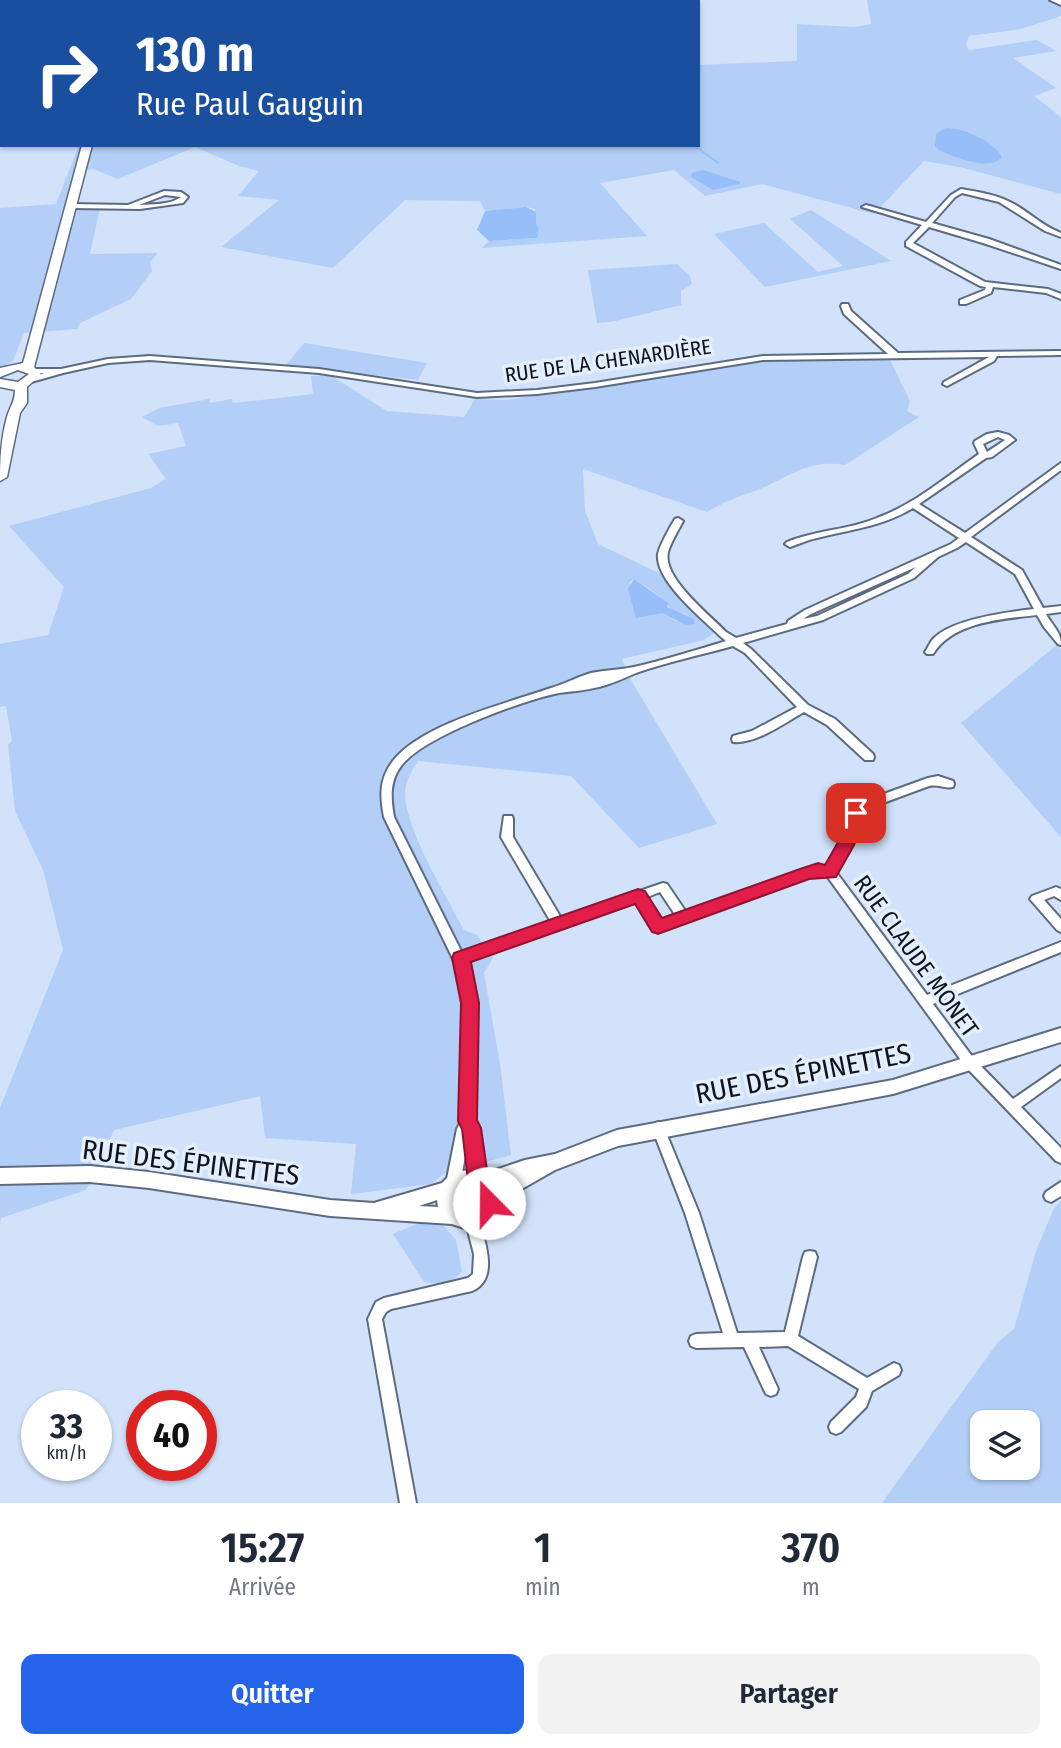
<!DOCTYPE html>
<html lang="fr">
<meta charset="utf-8">
<style>
body{margin:0;font-family:"Fira Sans Condensed",sans-serif;background:#f2f2f3;color:#1f2937;height:100vh;display:flex;flex-direction:column;font-size:26px;white-space:nowrap}
*{box-sizing:border-box;margin:0}
p{font-size:23px;color:#747a83}
.icon{flex:none;width:38px;height:38px;fill:none;stroke:currentColor;stroke-width:2;stroke-linecap:round;stroke-linejoin:round}
.map{position:relative;height:1503px;overflow:hidden}
.drawer{display:flex;flex-direction:column;background:#fff;flex:1}
.drawer>*{flex:none}
.guide{position:absolute;left:0px;top:0px;width:700px;height:147px;box-shadow:0 2px 5px #0004;background:#1a4fa0;color:#fff;overflow:hidden}
.controls{position:absolute;left:970px;top:1410px;display:grid;gap:14px}
.controls a{display:grid;place-items:center;width:70px;height:70px;border-radius:14px;background:#fff;box-shadow:0 2px 5px #0004;font-size:35px}
.speed{position:absolute;left:21px;top:1390px;display:flex;gap:14px;font-size:35px;font-weight:700;text-align:center}
.speed>*{display:grid;place-content:center;width:91px;height:91px;border-radius:50%;background:#fff;box-shadow:0 2px 5px #0004;line-height:1}
.speed small{font-size:18px;font-weight:400}
.speed .limit{border:10px solid #d22;background:#fff;color:#111}
.pin{position:absolute;display:grid;place-items:center;width:60px;height:60px;color:#fff;margin:-30px;border-radius:14px;box-shadow:0 4px 10px #0006}
.me{position:absolute;width:77px;margin:-38px;rotate:338deg;stroke-linejoin:round;filter:drop-shadow(0 0 5px #0008)}
.turn{display:flex;align-items:center;gap:24px;height:147px;padding:0 21px;font-size:32px}
.turn .icon{width:91px;height:91px;stroke-width:2.5}
.turn b{display:block;font-size:49px;line-height:60px}
.eta{display:flex;justify-content:space-evenly;align-items:center;height:119px;text-align:center}
.eta b{font-size:42px;font-weight:600;line-height:49px}
.cta{display:flex;gap:14px;margin-top:auto;padding:14px 21px}
.cta a{flex:1;height:80px;border-radius:14px;background:#2563eb;color:#fff;font-size:28px;font-weight:600;line-height:80px;text-align:center}
.cta a+a{background:#f2f2f3;color:#1f2937}
.map>svg:first-child{display:block}
.green{fill:#b3cff8;fill-rule:evenodd}
.water{fill:#96bef8}
.lines{fill:none;stroke-linecap:round;stroke-linejoin:round}
.stream{stroke:#96bef8;stroke-width:2}
.minor-casing{stroke:#5d6b80;stroke-width:4}
.tertiary-casing{stroke:#5d6b80;stroke-width:4}
.secondary-casing{stroke:#5d6b80;stroke-width:3}
.minor{fill:#fff;fill-rule:evenodd}
.tertiary{fill:#fff;fill-rule:evenodd}
.secondary{fill:#fff;fill-rule:evenodd}
.route{fill:#e11d48;stroke:#92132f;stroke-width:2}
.labels{text-anchor:middle;stroke-width:7;stroke-linejoin:round;paint-order:stroke}
.far-street-label{font-size:21px;fill:#0e141c;stroke:#e4eefd}
.street-label{font-size:24px;fill:#0e141c;stroke:#e4eefd}
.near-street-label{font-size:28px;fill:#0e141c;stroke:#e4eefd}
</style>
<div class="map">
<svg width="1061" height="1503" viewBox="0 0 1061 1503">
<rect width="100%" height="100%" fill="#d1e2fa"/>
<!-- green -->
<g class="green">
<polygon points="867,0 1061,0 1061,16 1021,29 969,36 966,45 969,50 1037,40 1056,51 1013,58 1056,88 1034,96 1061,117 1061,194 964,168 924,161 874,214 762,184 705,196 674,170 600,183 647,236 482,248 489,241 537,238 535,209 526,207 485,211 480,201 405,200 333,268 221,247 279,200 238,196 259,171 239,166 195,147 118,179 93,169 86,170 73,210 100,208 90,254 158,253 150,262 152,271 131,299 80,323 77,329 24,333 13,361 0,369 0,208 56,204 79,145 698,145 698,65 797,61 797,24 854,27 871,24"/>
<polygon points="811,210 891,261 765,287 714,234 764,223 818,272 843,266 790,219"/>
<polygon points="677,264 690,276 692,284 681,291 681,305 611,322 597,323 588,270"/>
<polygon points="304,343 427,363 418,380 286,365"/>
<path d="M 758,360 L 890,360 L 910,401 L 907,411 L 919,417 L 845,465 C 806,458 786,480 752,492 C 735,498 722,503 707,512 L 583,469 L 585,511 L 598,544 L 659,573 L 715,632 L 704,640 L 622,659 L 632,682 L 717,824 L 639,848 L 571,776 L 418,761 C 414,768 408,777 406,785 C 398,819 448,898 464,930 L 477,935 L 493,958 L 484,973 L 500,1064 L 511,1155 L 445,1173 L 431,1184 L 351,1194 L 356,1144 L 265,1138 L 260,1096 L 114,1130 L 86,1190 L 1,1218 L 0,1225 L 0,1108 L 63,950 L 43,870 L 15,811 L 8,745 L 12,741 L 6,706 L 0,707 L 0,644 L 48,635 L 64,587 L 9,526 L 151,488 L 166,479 L 148,454 L 186,446 L 178,423 L 158,426 L 142,417 L 159,408 L 209,399 L 211,403 L 231,399 L 233,403 L 313,394 L 311,376 L 330,375 L 387,411 L 464,417 L 475,399 L 507,400 ZM 634,579 C 641,584 648,587 654,592 C 669,603 666,611 688,615 L 676,621 L 662,613 L 629,583 Z"/>
<polygon points="1057,645 1061,650 1061,837 961,723"/>
<path d="M 1061,1201 L 1061,1503 L 882,1503 L 998,1342 L 1014,1329 L 1036,1251 L 1054,1208 ZM 982,1423 L 1027,1423 L 1027,1468 L 982,1468 Z"/>
<path d="M 419,1223 L 443,1225 L 456,1240 L 462,1271 C 453,1283 439,1285 424,1282 L 393,1234 Z"/>
</g>
<!-- water -->
<g class="water">
<path d="M 946,128 C 964,128 993,141 1002,157 C 990,172 954,157 939,150 L 935,146 L 936,134 Z"/>
<polygon points="703,170 740,182 740,184 713,190 691,177 692,173"/>
<polygon points="526,207 536,212 536,224 539,228 537,238 489,241 477,230 485,211"/>
<polygon points="634,579 668,603 667,607 694,619 694,624 686,625 662,613 636,618 628,589"/>
</g>
<g class="lines">
<!-- stream -->
<polyline class="stream" points="694,145 718,163"/>
<!-- minor casing -->
<g class="minor-casing">
<g id="minor">
<path d="M 961,189 C 979,192 998,195 1014,204 C 1030,213 1043,226 1061,233 L 1061,237 L 1045,231 L 999,202 L 962,193 L 955,197 L 932,223 L 989,239 L 1061,265 L 1061,269 L 983,243 L 929,227 L 913,243 L 985,282 L 1048,289 L 1061,294 L 1061,299 L 1046,293 L 993,287 L 991,293 L 966,304 L 960,304 L 960,300 L 985,290 L 986,287 L 980,286 L 906,246 L 906,242 L 922,225 L 862,207 L 866,205 L 926,222 L 951,195 Z"/>
<path d="M 164,191 L 181,192 L 188,197 L 183,203 L 140,209 L 71,208 L 67,206 L 71,204 L 128,205 ZM 165,195 L 181,197 C 170,205 153,204 139,205 Z"/>
<polygon points="842,304 848,304 851,311 898,353 1061,351 1061,355 997,356 994,361 947,386 943,384 944,382 989,357 763,360 595,387 537,394 477,397 319,373 150,360 108,363 63,373 31,382 27,380 44,373 30,373 29,371 33,369 61,369 108,359 150,356 319,369 477,393 537,390 595,383 763,356 888,354 844,314 841,306"/>
<path d="M 998,432 L 1009,435 L 1015,440 L 992,457 L 986,458 L 919,504 L 965,533 L 1061,463 L 1061,470 L 971,537 L 1022,570 L 1043,608 L 1061,606 L 1061,612 L 1046,614 C 1053,627 1061,631 1061,645 L 1058,644 L 1044,627 L 1037,615 C 1002,619 953,622 933,654 L 927,654 L 925,652 C 928,648 930,642 934,638 C 953,619 1007,612 1034,609 L 1015,574 L 966,542 L 957,548 L 938,557 L 914,578 L 823,620 L 743,643 L 751,649 L 808,705 L 835,719 L 873,754 L 874,757 L 873,760 L 865,760 L 827,725 L 804,712 C 784,723 757,744 733,742 L 732,739 L 733,736 L 752,731 L 797,707 L 745,653 L 733,646 C 701,655 667,662 636,673 C 626,677 616,682 606,685 C 590,690 575,691 559,693 C 523,700 422,737 401,766 C 389,782 391,799 394,817 L 462,953 L 551,922 L 501,837 L 504,816 L 512,816 L 513,819 L 513,837 L 561,918 L 663,883 L 667,884 L 686,912 L 806,869 L 818,866 L 827,867 L 840,845 L 856,804 L 928,778 L 938,776 L 953,781 L 954,784 L 953,787 C 945,789 939,784 929,786 L 864,810 L 851,845 L 836,872 L 927,995 L 1061,942 L 1061,952 L 933,1004 L 974,1059 L 1013,1099 L 1061,1066 L 1061,1078 L 1021,1107 L 1061,1148 L 1061,1163 L 1056,1161 L 966,1067 L 827,876 L 818,874 L 658,932 L 654,930 L 635,901 L 466,961 L 470,969 L 476,1003 L 473,1120 L 477,1128 L 485,1181 L 483,1185 L 478,1187 L 473,1185 L 467,1145 L 460,1184 L 458,1188 L 453,1190 L 448,1188 L 446,1184 L 457,1129 L 461,1121 L 464,1003 L 458,969 L 384,817 C 380,796 379,779 393,761 C 421,724 508,703 551,688 C 565,684 577,677 591,673 C 605,670 620,670 634,667 C 665,660 696,650 726,641 L 720,636 C 702,618 655,581 658,554 C 660,545 670,527 675,519 L 678,518 L 683,521 C 678,531 671,542 668,552 C 662,578 710,615 726,632 L 736,638 L 787,624 L 788,621 L 805,610 L 951,544 L 959,538 L 913,508 C 881,527 852,529 817,538 C 807,540 799,544 790,547 L 785,544 L 787,542 C 816,530 848,530 877,518 C 915,504 946,477 979,454 L 974,443 L 975,441 L 987,434 ZM 998,437 L 1005,440 L 987,452 L 983,444 ZM 916,567 L 908,574 L 817,616 L 803,619 L 811,614 ZM 660,892 L 676,916 L 661,921 L 645,898 Z"/>
<polygon points="1056,887 1061,889 1061,900 1054,896 1044,900 1061,919 1061,932 1057,930 1030,899 1032,896"/>
<polygon points="658,1122 663,1124 664,1128 699,1213 737,1333 785,1332 803,1257 805,1252 810,1251 815,1252 817,1257 798,1336 867,1378 894,1363 899,1365 901,1370 899,1375 872,1391 866,1407 841,1432 836,1434 831,1432 829,1427 831,1422 856,1397 859,1389 788,1346 759,1347 778,1389 776,1394 771,1396 766,1394 744,1347 696,1348 691,1346 689,1341 691,1336 696,1334 723,1333 685,1213 652,1128 653,1124"/>
<polygon points="1061,1182 1061,1196 1051,1202 1046,1200 1044,1196 1046,1192"/>
<path d="M 472,1213 L 477,1215 L 479,1219 C 484,1240 500,1279 472,1291 L 391,1309 L 386,1312 L 382,1319 L 416,1503 L 400,1503 L 368,1319 L 376,1302 L 384,1298 L 468,1278 L 473,1274 L 474,1254 L 465,1219 L 467,1215 Z"/>
</g>
</g>
<!-- tertiary casing -->
<g class="tertiary-casing">
<g id="tertiary">
<polygon points="1050,0 1061,0 1061,5"/>
<path d="M 1061,1028 L 1061,1042 L 893,1094 L 618,1146 L 555,1170 L 497,1203 L 491,1217 L 482,1225 L 467,1229 L 452,1224 L 330,1216 L 149,1188 L 90,1182 L 0,1184 L 0,1168 L 90,1166 L 149,1172 L 330,1200 L 374,1203 L 442,1183 L 449,1176 L 461,1171 L 471,1170 L 483,1174 L 525,1160 L 555,1154 L 617,1130 L 893,1080 ZM 463,1186 L 471,1186 L 479,1193 L 479,1205 L 471,1212 L 463,1212 L 455,1205 L 455,1193 ZM 437,1200 L 438,1207 L 419,1206 Z"/>
</g>
</g>
<!-- secondary casing -->
<g class="secondary-casing">
<g id="secondary">
<rect x="124" y="0" width="8" height="2"/>
<path d="M 82,145 L 92,145 L 34,367 L 41,374 L 27,387 L 27,403 L 20,413 L 7,477 L 0,481 C 0,459 1,438 7,417 C 10,406 15,402 15,390 L 0,387 L 0,379 L 18,382 L 29,374 L 18,370 L 0,377 L 0,368 L 23,363 Z"/>
</g>
</g>
<!-- minor -->
<use href="#minor" class="minor"/>
<!-- tertiary -->
<use href="#tertiary" class="tertiary"/>
<!-- secondary -->
<use href="#secondary" class="secondary"/>
</g>
<!-- route -->
<polygon class="route" points="856,807 865,813 854,845 836,877 809,879 658,934 652,932 635,904 471,962 479,1003 477,1120 481,1128 488,1177 497,1190 499,1203 496,1210 489,1213 481,1210 477,1194 468,1181 462,1129 458,1121 461,1003 452,958 454,953 638,889 645,891 662,918 800,869 818,863 825,865 837,844 848,813"/>
<g class="labels">
<!-- far-street labels -->
<g class="far-street-label">
<text transform="translate(608 361) rotate(-8)" y="7">RUE DE LA CHENARDIÈRE</text>
</g>
<!-- street labels -->
<g class="street-label">
<text transform="translate(916 956) rotate(54)" y="8">RUE CLAUDE MONET</text>
</g>
<!-- near-street labels -->
<g class="near-street-label">
<text transform="translate(803 1073) rotate(-11)" y="10">RUE DES ÉPINETTES</text>
<text transform="translate(191 1162) rotate(7)" y="10">RUE DES ÉPINETTES</text>
</g>
</g>
</svg>
<div class="controls">
<a><svg class="icon" aria-label="layers" viewBox="0 0 24 24"><path d="M12 4l9 5-9 5-9-5zM3 14l9 5 9-5"/></svg></a>
</div>
<div class="speed"><div>33<small>km/h</small></div><div class="limit">40</div></div>
<div class="pin" style="left:856px;top:813px;background:#d93025"><svg class="icon" aria-label="arrive" viewBox="0 0 24 24"><path d="M6 21V4h12l-3 4 3 4H6"/></svg></div>
<svg class="me" style="left:489px;top:1203px" viewBox="-20 -20 40 40"><circle r="19" fill="#fff"/><path d="M0-13L10 11 0 6-10 11z" fill="#e11d48"/></svg>
<div class="guide">
<div class="turn"><svg class="icon" aria-label="right" viewBox="0 0 24 24"><path d="M7 20v-9h11M14 6l5 5-5 5"/></svg><div><b>130 m</b>Rue Paul Gauguin</div></div>
</div>
</div>
<section class="drawer">
<div class="eta">
<div><b>15:27</b><p>Arrivée</p></div>
<div><b>1</b><p>min</p></div>
<div><b>370</b><p>m</p></div>
</div>
<div class="cta"><a>Quitter</a><a>Partager</a></div>
</section>
